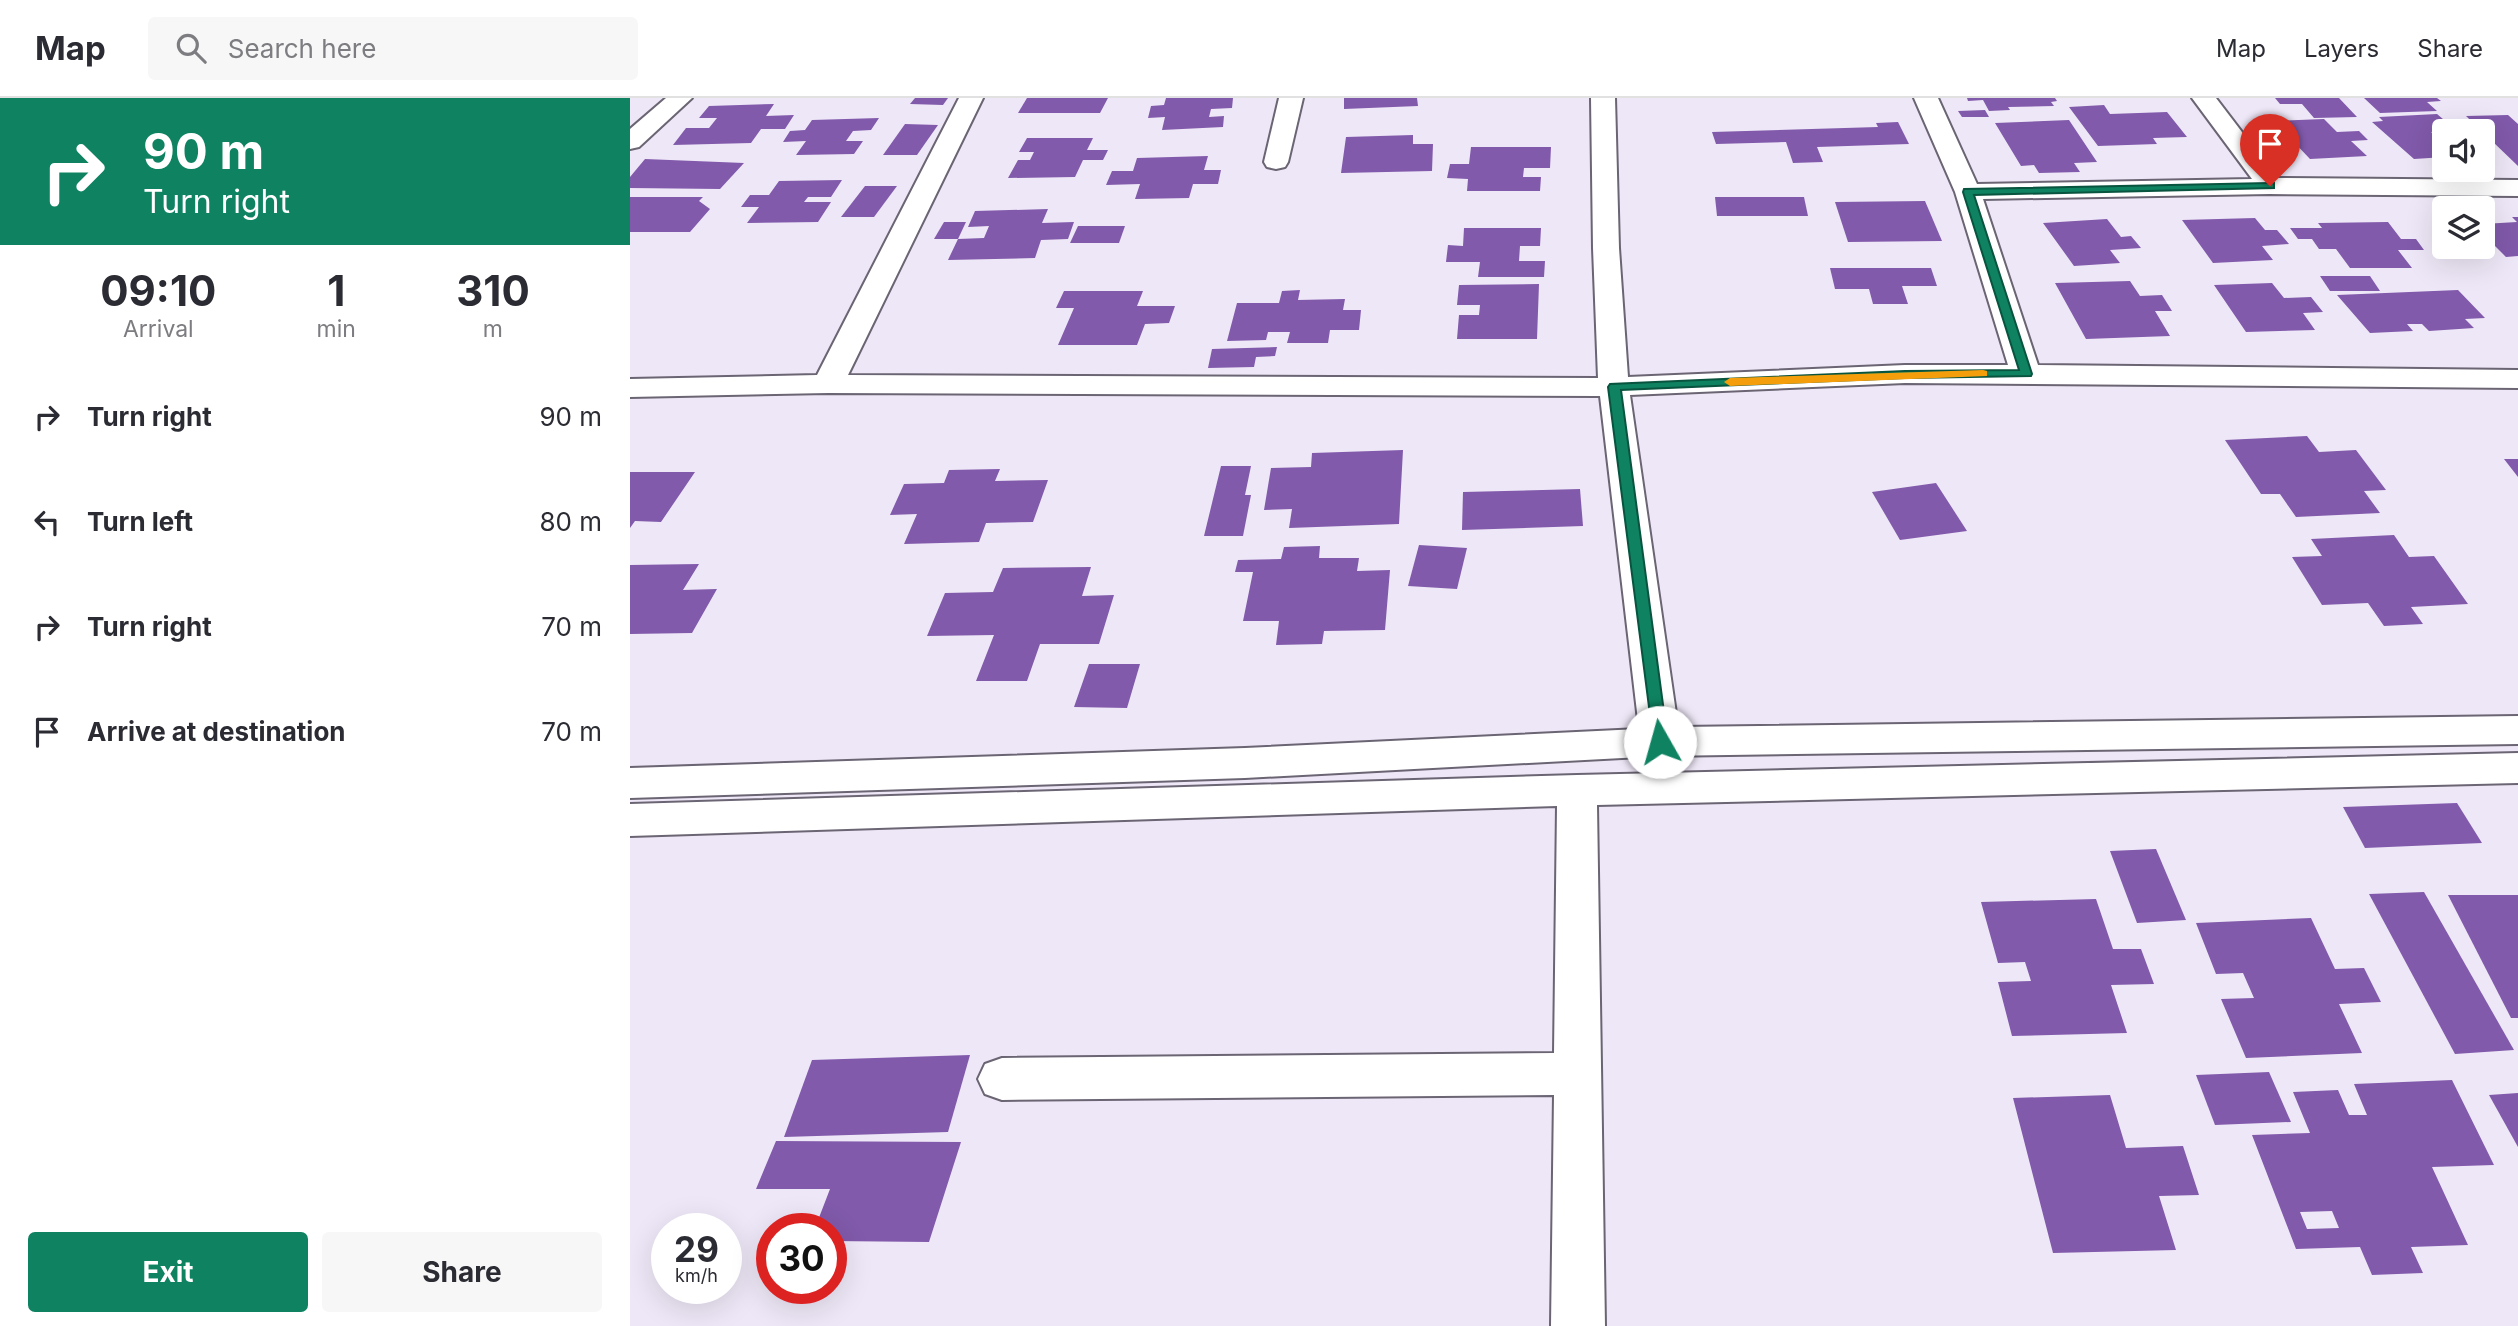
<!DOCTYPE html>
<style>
body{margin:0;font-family:Inter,sans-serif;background:#f7f7f7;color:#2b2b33;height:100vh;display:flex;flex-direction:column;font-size:26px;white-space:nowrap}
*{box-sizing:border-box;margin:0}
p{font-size:23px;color:#7c7c81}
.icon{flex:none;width:38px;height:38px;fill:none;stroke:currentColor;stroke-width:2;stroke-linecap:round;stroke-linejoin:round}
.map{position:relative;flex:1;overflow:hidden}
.sheet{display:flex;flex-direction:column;background:#fff;width:630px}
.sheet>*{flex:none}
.top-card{background:#0e8261;color:#fff;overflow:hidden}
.controls{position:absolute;left:1802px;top:21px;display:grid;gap:14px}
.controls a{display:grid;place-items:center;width:63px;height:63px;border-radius:7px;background:#fff;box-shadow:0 7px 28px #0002;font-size:35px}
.speed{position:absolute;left:21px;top:1115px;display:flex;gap:14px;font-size:35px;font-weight:700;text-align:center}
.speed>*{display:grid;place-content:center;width:91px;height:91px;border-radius:50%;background:#fff;box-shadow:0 7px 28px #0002;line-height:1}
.speed small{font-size:18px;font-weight:400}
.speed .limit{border:10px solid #d22;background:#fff;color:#111}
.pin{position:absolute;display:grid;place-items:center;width:60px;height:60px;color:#fff;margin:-72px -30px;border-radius:50% 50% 50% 0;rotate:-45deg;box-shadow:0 0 7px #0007}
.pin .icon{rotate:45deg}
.me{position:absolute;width:77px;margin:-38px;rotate:353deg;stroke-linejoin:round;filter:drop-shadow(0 0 5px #0008)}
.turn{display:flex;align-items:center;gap:24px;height:147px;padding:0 28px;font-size:32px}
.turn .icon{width:91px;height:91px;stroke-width:2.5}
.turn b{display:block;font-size:49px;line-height:60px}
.eta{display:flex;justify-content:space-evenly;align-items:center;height:119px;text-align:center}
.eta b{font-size:42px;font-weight:700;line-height:49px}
.cta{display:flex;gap:14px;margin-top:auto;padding:14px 28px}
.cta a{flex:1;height:80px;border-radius:7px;background:#0e8261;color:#fff;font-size:28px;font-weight:700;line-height:80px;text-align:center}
.cta a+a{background:#f7f7f7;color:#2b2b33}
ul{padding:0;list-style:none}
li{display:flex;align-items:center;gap:21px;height:105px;padding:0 28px}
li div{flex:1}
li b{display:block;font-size:26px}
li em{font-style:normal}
header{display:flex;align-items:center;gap:42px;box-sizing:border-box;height:98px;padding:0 35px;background:#fff;border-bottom:2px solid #e1e1e2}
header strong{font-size:33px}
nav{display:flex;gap:38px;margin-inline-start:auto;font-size:24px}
.search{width:490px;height:63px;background:#f7f7f7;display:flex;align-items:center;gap:18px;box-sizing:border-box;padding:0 24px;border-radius:7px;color:#7c7c81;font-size:26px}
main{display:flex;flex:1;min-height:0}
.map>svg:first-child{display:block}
.building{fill:#815aab;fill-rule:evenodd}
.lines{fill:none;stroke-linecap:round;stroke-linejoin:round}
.minor-casing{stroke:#6a6473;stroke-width:4}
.minor{fill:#fff;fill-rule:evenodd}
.route{fill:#0e8261;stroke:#09543f;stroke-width:2}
.slow{fill:#f59e0b}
</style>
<header>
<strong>Map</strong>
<div class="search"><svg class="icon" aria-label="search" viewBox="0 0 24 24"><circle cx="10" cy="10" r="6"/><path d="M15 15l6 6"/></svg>Search here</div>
<nav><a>Map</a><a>Layers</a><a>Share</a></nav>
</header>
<main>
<section class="sheet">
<div class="top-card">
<div class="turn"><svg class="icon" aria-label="right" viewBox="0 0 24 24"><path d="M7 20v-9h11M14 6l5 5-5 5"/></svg><div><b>90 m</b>Turn right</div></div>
</div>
<div class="eta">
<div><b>09:10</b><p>Arrival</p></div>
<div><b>1</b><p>min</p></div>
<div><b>310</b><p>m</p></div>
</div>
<ul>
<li><svg class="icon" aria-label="right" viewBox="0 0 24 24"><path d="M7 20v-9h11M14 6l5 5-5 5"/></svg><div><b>Turn right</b></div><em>90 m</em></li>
<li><svg class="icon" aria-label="left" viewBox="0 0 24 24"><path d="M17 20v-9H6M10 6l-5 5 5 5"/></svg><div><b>Turn left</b></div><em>80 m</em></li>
<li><svg class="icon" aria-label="right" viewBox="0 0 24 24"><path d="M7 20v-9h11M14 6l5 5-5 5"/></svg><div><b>Turn right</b></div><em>70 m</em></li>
<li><svg class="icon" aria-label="arrive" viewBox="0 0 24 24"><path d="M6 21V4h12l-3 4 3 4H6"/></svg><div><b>Arrive at destination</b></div><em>70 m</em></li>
</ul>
<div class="cta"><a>Exit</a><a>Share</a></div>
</section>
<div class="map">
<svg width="1888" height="1228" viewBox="0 0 1888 1228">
<rect width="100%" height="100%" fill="#eee7f7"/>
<!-- building -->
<g class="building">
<polygon points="285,0 318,0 313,7 280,6"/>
<polygon points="397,0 478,0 470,15 388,15"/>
<polygon points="536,0 603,0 602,10 581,11 579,19 594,18 593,29 532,32 535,19 518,20 521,8 534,7"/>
<polygon points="714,0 787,0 788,8 714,11"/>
<polygon points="1337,0 1425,0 1427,3 1421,4 1424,8 1378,9 1380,12 1359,13 1353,2 1338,3"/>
<polygon points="1645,0 1709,0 1727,19 1684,20 1672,6 1650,6"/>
<polygon points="1734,0 1807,0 1811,3 1797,4 1807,13 1750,15"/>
<polygon points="144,6 136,18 164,17 155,31 131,31 121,45 43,47 56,30 79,30 87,20 69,20 79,8"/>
<polygon points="1474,7 1480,16 1537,14 1557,39 1523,40 1527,46 1468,48 1439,9"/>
<polygon points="1355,12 1359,19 1332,19 1328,13"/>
<polygon points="1807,16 1826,32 1801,34 1815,45 1815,59 1784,61 1742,24 1753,23 1749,19"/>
<polygon points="1878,17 1888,26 1888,68 1836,18"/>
<polygon points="249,20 241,32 223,33 216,43 233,43 224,56 166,57 176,43 153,44 160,33 175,32 182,22"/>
<polygon points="1694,21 1707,34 1729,33 1738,42 1721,43 1737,58 1680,61 1644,23"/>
<polygon points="1439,22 1467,64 1444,65 1450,74 1409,75 1404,67 1391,68 1365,25"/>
<polygon points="1268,24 1279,46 1187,49 1193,64 1163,65 1156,44 1086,46 1082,34 1248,29 1246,25"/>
<polygon points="275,26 308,27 287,57 253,57"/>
<polygon points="783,37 783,46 803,46 802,73 711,75 716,39"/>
<polygon points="397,40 463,40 457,52 478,52 473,62 453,62 445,79 378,80 388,62 400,62 404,54 389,54"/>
<polygon points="841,49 921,49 920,70 894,70 893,79 911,79 910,93 837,93 838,81 817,80 820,66 839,66"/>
<polygon points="578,58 574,72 591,72 588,86 563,86 559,100 505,101 510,86 476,87 482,73 503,73 507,60"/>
<polygon points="15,61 114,65 90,91 0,90 0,79"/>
<polygon points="212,82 201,99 178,99 174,104 201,104 188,124 117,125 129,109 111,109 120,97 139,97 149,83"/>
<polygon points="235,88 267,88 244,119 211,119"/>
<polygon points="0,99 73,99 69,103 80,111 60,134 0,134"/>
<polygon points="1085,99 1174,99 1178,118 1087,118"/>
<polygon points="1295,103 1312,143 1218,144 1205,104"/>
<polygon points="418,111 412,125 444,124 438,141 411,142 405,160 318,162 328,141 354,140 359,128 338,129 345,113"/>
<polygon points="1882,119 1888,119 1888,158 1876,159 1853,136 1853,126 1887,124"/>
<polygon points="1625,120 1635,132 1647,132 1659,146 1632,148 1643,162 1583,165 1552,122"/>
<polygon points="1477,121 1491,139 1501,138 1511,150 1480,152 1490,165 1444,168 1413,125"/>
<polygon points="314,124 336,124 328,141 304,141"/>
<polygon points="1758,124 1771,141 1786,141 1794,152 1768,152 1782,170 1720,170 1706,151 1689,151 1682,141 1668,141 1660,130 1692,130 1688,125"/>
<polygon points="448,128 495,128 489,145 440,145"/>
<polygon points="834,130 911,130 910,148 890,148 889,163 915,163 914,179 848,179 850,164 816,164 818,147 833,148"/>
<polygon points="1200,170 1301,170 1307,188 1272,188 1278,206 1243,206 1239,191 1205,191"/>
<polygon points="1690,178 1740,178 1750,193 1700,193"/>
<polygon points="1500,183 1510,198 1532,197 1542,213 1525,213 1540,238 1456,241 1425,185"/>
<polygon points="1642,185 1654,200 1681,199 1693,214 1673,215 1685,232 1616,234 1584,187"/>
<polygon points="909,186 907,241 827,241 829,217 849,217 850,207 827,207 829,187"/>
<polygon points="670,192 668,202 715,201 713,212 731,212 729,232 700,232 698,245 657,245 660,234 638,234 636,242 597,243 607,205 649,205 652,193"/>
<polygon points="1828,192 1855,220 1835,221 1844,230 1799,233 1792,226 1777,226 1783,233 1740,235 1707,197"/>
<polygon points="434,193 513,193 507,208 545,208 539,225 515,226 507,247 428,247 444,210 426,210"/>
<polygon points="647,249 645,258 626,259 624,269 578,270 582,251"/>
<polygon points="1677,338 1689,354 1726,352 1756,392 1734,393 1750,415 1666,419 1650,396 1631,396 1595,342"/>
<polygon points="773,352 769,426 659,430 662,411 634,412 641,370 681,369 682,355"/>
<polygon points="1874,361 1888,361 1888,379"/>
<polygon points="591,368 621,368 615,397 621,397 613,438 574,438"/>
<polygon points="370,371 365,383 418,382 403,424 356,425 349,444 274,446 287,416 260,417 274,386 314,385 319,372"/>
<polygon points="0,374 65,374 31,424 5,423 0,430"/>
<polygon points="1306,385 1337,433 1270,442 1242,394"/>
<polygon points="950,391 953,428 832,432 833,394"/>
<polygon points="1764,437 1779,459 1804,458 1838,506 1781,509 1793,526 1754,528 1738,505 1692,507 1662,459 1692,458 1681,441"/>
<polygon points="789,447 837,450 827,491 778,488"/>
<polygon points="690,448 689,460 729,460 727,473 760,472 755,532 694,533 692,546 646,547 649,523 613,523 623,474 605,474 608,462 651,461 654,449"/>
<polygon points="69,466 53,492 87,491 62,535 0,536 0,467"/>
<polygon points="461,469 452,498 484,497 469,546 410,546 397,583 346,583 364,537 297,538 315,495 363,494 373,470"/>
<polygon points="459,566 510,566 497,610 444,609"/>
<polygon points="1827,705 1852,745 1735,750 1713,709"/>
<polygon points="1526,751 1556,822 1507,825 1480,753"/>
<polygon points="1794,794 1884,952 1825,956 1739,796"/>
<polygon points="1818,797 1888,797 1888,920 1881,920"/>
<polygon points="1466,801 1483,851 1511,851 1524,886 1481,887 1497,935 1382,938 1368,884 1401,883 1395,864 1368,865 1351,804"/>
<polygon points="1681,820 1705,871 1734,870 1751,904 1709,906 1732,955 1616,960 1591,901 1624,900 1613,875 1586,876 1566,825"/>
<polygon points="340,957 318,1034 154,1039 182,962"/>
<polygon points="1639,974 1661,1024 1585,1027 1566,977"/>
<path d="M 1822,982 L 1864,1067 L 1802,1069 L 1838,1147 L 1781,1149 L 1793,1175 L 1742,1177 L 1730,1149 L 1666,1151 L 1622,1037 L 1680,1035 L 1663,994 L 1708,992 L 1719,1017 L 1737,1017 L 1724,986 ZM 1702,1113 L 1709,1130 L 1677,1131 L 1670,1114 Z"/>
<polygon points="1888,995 1888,1049 1859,997"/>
<polygon points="1480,997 1496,1050 1553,1048 1569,1097 1529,1098 1546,1152 1423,1155 1383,1000"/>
<polygon points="146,1043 331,1044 299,1144 201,1143 201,1130 185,1130 200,1091 126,1091"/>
</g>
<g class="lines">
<!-- minor casing -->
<g class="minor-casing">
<g id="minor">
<polygon points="36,0 62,0 9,49 0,51 0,31"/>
<polygon points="329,0 353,0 218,277 968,280 963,150 961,0 985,0 989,150 998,279 1275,267 1378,267 1325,94 1284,0 1308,0 1347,86 1622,81 1562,0 1586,0 1647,80 1888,82 1888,98 1640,96 1353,101 1408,267 1888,272 1888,290 1275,285 1000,297 1048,629 1888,618 1888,646 1030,658 615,680 0,700 0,670 615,650 1009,631 970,298 198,295 0,299 0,281 187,277"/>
<polygon points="649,0 673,0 658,64 655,69 646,71 637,69 634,64"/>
<polygon points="1888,655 1888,685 967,707 975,1228 921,1228 924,997 372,1002 355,996 348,981 355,966 372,960 924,955 927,708 0,738 0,706 947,677"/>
</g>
</g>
<!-- minor -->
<use href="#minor" class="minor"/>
</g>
<!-- route -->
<polygon class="route" points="1640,85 1644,85 1644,90 1344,97 1402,276 1401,278 1275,280 991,292 1038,644 1030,650 1024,648 978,289 980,286 1275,273 1389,272 1333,94 1334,91"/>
<!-- slow -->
<polygon class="slow" points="1353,272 1357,273 1357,278 1100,288 1094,284 1100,280"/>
</svg>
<div class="controls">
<a><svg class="icon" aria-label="sound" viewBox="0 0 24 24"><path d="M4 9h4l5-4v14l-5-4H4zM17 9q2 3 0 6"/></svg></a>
<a><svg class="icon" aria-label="layers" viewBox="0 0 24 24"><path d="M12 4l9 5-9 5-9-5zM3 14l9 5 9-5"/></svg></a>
</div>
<div class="speed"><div>29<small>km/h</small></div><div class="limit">30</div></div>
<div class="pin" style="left:1640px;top:88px;background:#d93025"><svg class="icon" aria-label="arrive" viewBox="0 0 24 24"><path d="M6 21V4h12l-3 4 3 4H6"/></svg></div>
<svg class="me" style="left:1030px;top:644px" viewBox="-20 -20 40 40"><circle r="19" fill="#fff"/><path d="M0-13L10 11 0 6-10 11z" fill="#0e8261"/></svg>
</div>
</main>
